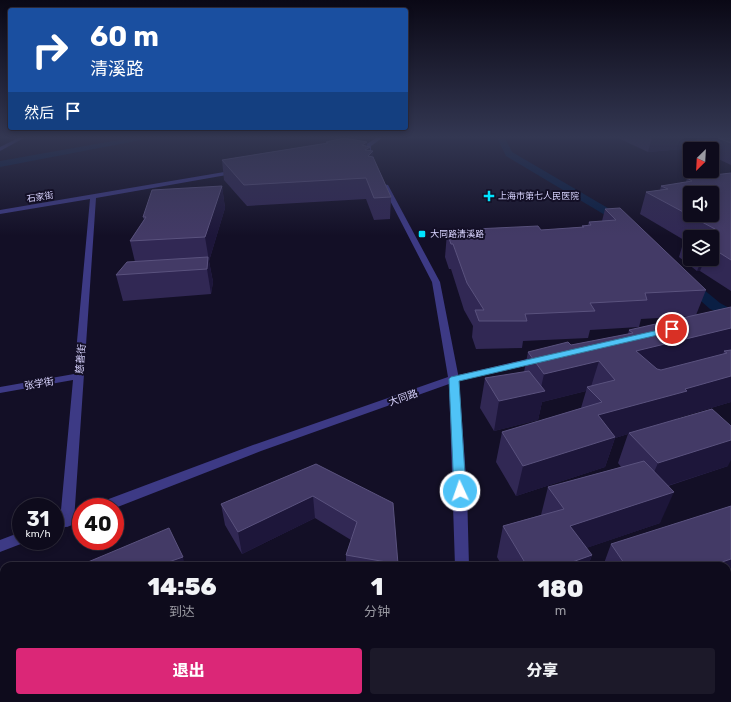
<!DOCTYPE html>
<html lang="zh">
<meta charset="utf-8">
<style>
body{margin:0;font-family:Rubik,"Noto Sans SC",sans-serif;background:#1c1929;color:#f1f3f6;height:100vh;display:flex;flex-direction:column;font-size:15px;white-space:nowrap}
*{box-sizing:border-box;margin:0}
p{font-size:13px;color:#9b9ba3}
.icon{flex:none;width:22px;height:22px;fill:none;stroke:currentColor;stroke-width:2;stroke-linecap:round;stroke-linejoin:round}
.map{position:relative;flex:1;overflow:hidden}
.details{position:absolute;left:0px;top:562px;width:731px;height:140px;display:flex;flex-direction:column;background:#0e0b1c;border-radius:12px 12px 0 0;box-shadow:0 2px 6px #0003,0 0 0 1px #2e2b3b}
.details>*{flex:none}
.top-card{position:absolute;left:8px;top:8px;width:400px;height:122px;border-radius:4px;box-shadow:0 2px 6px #0003,0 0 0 1px #2e2b3b;background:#1a4fa0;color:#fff;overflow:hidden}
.needle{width:26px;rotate:204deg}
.buttons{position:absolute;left:683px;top:142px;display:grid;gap:8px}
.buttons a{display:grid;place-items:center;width:36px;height:36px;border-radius:4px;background:#0e0b1c;box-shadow:0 2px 6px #0003,0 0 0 1px #2e2b3b;font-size:20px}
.speed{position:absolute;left:12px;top:498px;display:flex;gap:8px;font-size:20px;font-weight:700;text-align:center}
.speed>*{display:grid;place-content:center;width:52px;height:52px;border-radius:50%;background:#0e0b1c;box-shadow:0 2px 6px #0003,0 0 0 1px #2e2b3b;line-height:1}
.speed small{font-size:10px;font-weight:400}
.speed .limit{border:6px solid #d22;background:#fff;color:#111}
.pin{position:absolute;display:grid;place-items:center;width:34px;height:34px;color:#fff;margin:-17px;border:2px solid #fff;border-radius:50%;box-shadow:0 1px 4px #0007}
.me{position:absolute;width:44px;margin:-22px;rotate:357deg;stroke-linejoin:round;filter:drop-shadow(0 0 3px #0008)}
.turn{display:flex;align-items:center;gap:14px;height:84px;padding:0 16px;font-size:18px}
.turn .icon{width:52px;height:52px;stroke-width:2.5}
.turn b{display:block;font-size:28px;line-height:34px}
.then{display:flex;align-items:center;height:38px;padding:0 16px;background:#0003;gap:8px;font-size:15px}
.eta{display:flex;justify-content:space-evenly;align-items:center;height:68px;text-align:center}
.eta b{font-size:24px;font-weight:800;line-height:28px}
.button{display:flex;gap:8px;margin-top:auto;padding:8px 16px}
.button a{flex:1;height:46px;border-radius:4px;background:#db2777;color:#fff;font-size:16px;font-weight:800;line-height:46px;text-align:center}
.button a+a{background:#1c1929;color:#f1f3f6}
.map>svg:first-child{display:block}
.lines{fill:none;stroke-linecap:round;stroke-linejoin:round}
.canal{fill:#0a1f44;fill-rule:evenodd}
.minor{fill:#3d3a85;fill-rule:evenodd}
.tertiary{fill:#3d3a85;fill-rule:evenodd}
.wall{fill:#312854;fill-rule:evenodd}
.shaded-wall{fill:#1d163a}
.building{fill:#433a66;stroke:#5a527e;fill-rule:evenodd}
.route{fill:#4fc3f7;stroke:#337fa1}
.poi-dot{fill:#00e5ff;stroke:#130f26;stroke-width:1.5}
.labels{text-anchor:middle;stroke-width:4;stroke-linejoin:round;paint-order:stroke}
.far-poi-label{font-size:9px;fill:#d9d4ff;stroke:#130f26;text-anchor:start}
.far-street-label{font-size:9px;fill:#d9d4ff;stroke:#130f26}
.street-label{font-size:10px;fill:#d9d4ff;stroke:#130f26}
</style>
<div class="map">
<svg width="731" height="702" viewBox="0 0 731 702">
<rect width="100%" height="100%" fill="#130f26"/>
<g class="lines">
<!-- canal -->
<g class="canal">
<polygon points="130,138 145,138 141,140 0,167 0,161"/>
<polygon points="497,138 505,138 512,152 613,211 626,224 625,226 617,226 605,215 506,156"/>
<polygon points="688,279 692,280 720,303 731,309 731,318 710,309 684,286 682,283 684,280"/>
</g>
<!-- minor -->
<g class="minor">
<polygon points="18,138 24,138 0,151 0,147"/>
<polygon points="236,170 238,171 238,173 96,198 74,521 72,525 67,527 62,525 60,521 73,380 0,393 0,387 74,374 90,199 0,214 0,210"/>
<polygon points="540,356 544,357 545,359 544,361 454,382 449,379 454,376"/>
</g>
<!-- tertiary -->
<g class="tertiary">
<polygon points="376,138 382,138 371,146 371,152 374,158 369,159 365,152 365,145"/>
<polygon points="383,184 388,185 440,282 459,379 467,491 469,566 455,566 449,384 261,451 115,508 96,507 98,503 253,445 448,377 432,282 382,185"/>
<polygon points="81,509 81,521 55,531 55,519"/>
<polygon points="21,532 21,541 27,541 26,542 0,552 0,540"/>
<polygon points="451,698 469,698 468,702 450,702"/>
</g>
</g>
<!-- wall -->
<g class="wall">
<polygon points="618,138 731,138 731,165 712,156 712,149 696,149 694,148 648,152"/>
<polygon points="326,142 367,146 373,157 391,197 390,219 374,220 366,199 247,206 224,180 222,160 326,143"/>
<path d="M 731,173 L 731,291 L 700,271 L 697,271 L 679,257 L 684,240 L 640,214 L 646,192 L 660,190 L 661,186 L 686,182 L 687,178 ZM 690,237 L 712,237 L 712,259 L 690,259 Z"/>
<polygon points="222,186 225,208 209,261 213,282 211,294 123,301 116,275 135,262 130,241 144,220 143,217"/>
<polygon points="605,209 706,290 696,315 731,307 731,402 677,418 676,419 728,466 668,486 660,523 586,548 592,555 588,566 502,566 497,557 503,526 541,515 548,487 621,467 618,463 628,434 615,438 605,467 516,496 496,462 502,432 581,408 586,391 542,402 538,420 494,431 480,408 485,378 524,372 528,352 571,345 628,334 629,330 692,316 641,319 639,327 590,330 588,338 523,341 522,348 476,349 472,337 473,326 464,310 451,269 449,269 445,257 447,233 475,232 475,229 541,230 582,227 582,226 588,225 589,222 602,221"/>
<polygon points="316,464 398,564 398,566 346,566 346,555 351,540 315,518 242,554 225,525 221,504"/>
<polygon points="731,506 731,584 727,586 727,566 603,566 611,544"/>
<polygon points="731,608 731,689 727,692 727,610"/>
<polygon points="523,698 627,698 619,702 525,702"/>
</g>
<!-- shaded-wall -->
<g class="shaded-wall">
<polygon points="652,138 697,138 694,148 648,152"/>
<polygon points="367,142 367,149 370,147 370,154 373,151 373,171 362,145"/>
<polygon points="222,186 225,208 209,261 205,237"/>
<polygon points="208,257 213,282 211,294 207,269"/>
<polygon points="702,259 705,259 700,271 697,271"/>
<polygon points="731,328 731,353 724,351 723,355 627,379 636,351"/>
<polygon points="599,361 590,390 587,387 586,391 542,402 538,420 494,431 499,401 540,392 544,374"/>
<polygon points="731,376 731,402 677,418 676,421 629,433 628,434 615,438 605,467 516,496 523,466 598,415 685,389"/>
<polygon points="731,440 731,460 728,466 645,493 658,463"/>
<polygon points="674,492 660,523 560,557 570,526"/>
<polygon points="313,496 315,518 242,554 238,532"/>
<polygon points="592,555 588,566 561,566"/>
<polygon points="183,557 185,566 157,566"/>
<polygon points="731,559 731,584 727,586 727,566 710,566"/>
<polygon points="731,629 731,642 727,648 727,630"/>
<polygon points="731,672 731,689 727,692 727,675"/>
<polygon points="10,698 23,698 24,702 10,702"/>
<polygon points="585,698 627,698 619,702 584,702"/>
</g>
<!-- building -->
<g class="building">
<polygon points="344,138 367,142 362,145 370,147 365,150 373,151 368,156 373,157 391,197 374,198 366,178 244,185 222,160 328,143 326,142"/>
<polygon points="718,138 731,138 731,143"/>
<path d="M 731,173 L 731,260 L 712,248 L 712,237 L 692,237 L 687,233 L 715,229 L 646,192 L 668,189 L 661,186 L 692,181 L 687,178 ZM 690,193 L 712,193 L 712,215 L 690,215 Z"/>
<polygon points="222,186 205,237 130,241 146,217 143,217 152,190"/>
<polygon points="620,208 706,290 645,293 647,300 590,303 595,311 525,314 527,321 479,321 475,310 484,310 467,283 453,244 451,244 447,233 476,232 475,229 538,226 541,230 584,227 582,226 591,225 589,222 616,220 605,209"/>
<polygon points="208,257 207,269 116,275 127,262"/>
<polygon points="731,307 731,328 636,351 657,369 661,370 727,353 724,351 731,350 731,376 685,389 687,391 598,415 615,437 523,466 502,432 602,402 587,387 615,380 599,361 544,374 528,352 568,342 571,345 633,333 629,330"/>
<polygon points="529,371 545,391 499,401 485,378"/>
<polygon points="712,409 731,426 731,440 658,463 629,433"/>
<polygon points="644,461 674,492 570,526 592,555 561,566 527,566 503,526 564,509 548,487"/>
<polygon points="316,464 393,503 398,564 346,555 357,522 313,496 238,532 221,504"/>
<polygon points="731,506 731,559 710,566 626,566 611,544"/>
<polygon points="169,528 183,557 157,566 91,566 88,562"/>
<polygon points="4,589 4,698 10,698 10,702 0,702 0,590"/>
<polygon points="731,608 731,629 727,630 727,610"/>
<polygon points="731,649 731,672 727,675 727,651"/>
<polygon points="551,698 591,698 594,702 554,702"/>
<polygon points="639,698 725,698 728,702 631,702"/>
</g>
<!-- sky -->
<linearGradient id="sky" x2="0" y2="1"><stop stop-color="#0a0815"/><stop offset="0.58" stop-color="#333752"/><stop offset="1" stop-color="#333752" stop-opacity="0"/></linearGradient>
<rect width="731" height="236" fill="url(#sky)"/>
<!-- route -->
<polygon class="route" points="672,327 675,327 676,329 675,331 459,381 466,491 464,494 460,495 456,494 454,491 449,379 451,377"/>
<!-- markers -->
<g class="poi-dot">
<path d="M487 190h4v4h4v4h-4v4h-4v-4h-4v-4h4z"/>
<rect x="418" y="230" width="8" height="8" rx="2"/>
</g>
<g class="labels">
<!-- far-poi labels -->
<g class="far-poi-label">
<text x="498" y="199">上海市第七人民医院</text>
<text x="430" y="237">大同路清溪路</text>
</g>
<!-- far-street labels -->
<g class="far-street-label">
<text transform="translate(40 197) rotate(-9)" y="3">石家街</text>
</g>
<!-- street labels -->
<g class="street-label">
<text transform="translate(80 359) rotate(-85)" y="4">慈善街</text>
<text transform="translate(39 383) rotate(-10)" y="4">张学街</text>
<text transform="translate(403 397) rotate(-19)" y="4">大同路</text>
</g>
</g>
</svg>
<div class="buttons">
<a><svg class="needle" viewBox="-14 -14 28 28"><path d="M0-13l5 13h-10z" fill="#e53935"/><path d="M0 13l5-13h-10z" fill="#9b9ba3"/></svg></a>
<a><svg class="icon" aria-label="sound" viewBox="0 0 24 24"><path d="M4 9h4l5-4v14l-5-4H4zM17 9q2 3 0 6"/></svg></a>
<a><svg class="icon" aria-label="layers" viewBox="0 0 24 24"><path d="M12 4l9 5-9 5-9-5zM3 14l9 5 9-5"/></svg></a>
</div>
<div class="speed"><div>31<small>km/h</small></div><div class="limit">40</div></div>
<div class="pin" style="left:672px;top:329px;background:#d93025"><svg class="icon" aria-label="arrive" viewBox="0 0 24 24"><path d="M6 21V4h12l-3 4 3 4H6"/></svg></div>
<svg class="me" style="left:460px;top:491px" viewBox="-20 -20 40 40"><circle r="17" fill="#4fc3f7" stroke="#fff" stroke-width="3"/><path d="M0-11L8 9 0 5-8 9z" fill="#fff"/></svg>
<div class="top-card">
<div class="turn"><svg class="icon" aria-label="right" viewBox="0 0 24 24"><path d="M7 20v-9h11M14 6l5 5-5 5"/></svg><div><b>60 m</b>清溪路</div></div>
<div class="then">然后<svg class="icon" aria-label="arrive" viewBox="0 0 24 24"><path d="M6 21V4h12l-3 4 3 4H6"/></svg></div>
</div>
<section class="details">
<div class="eta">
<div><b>14:56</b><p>到达</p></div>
<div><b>1</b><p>分钟</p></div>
<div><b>180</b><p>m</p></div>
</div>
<div class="button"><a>退出</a><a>分享</a></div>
</section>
</div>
